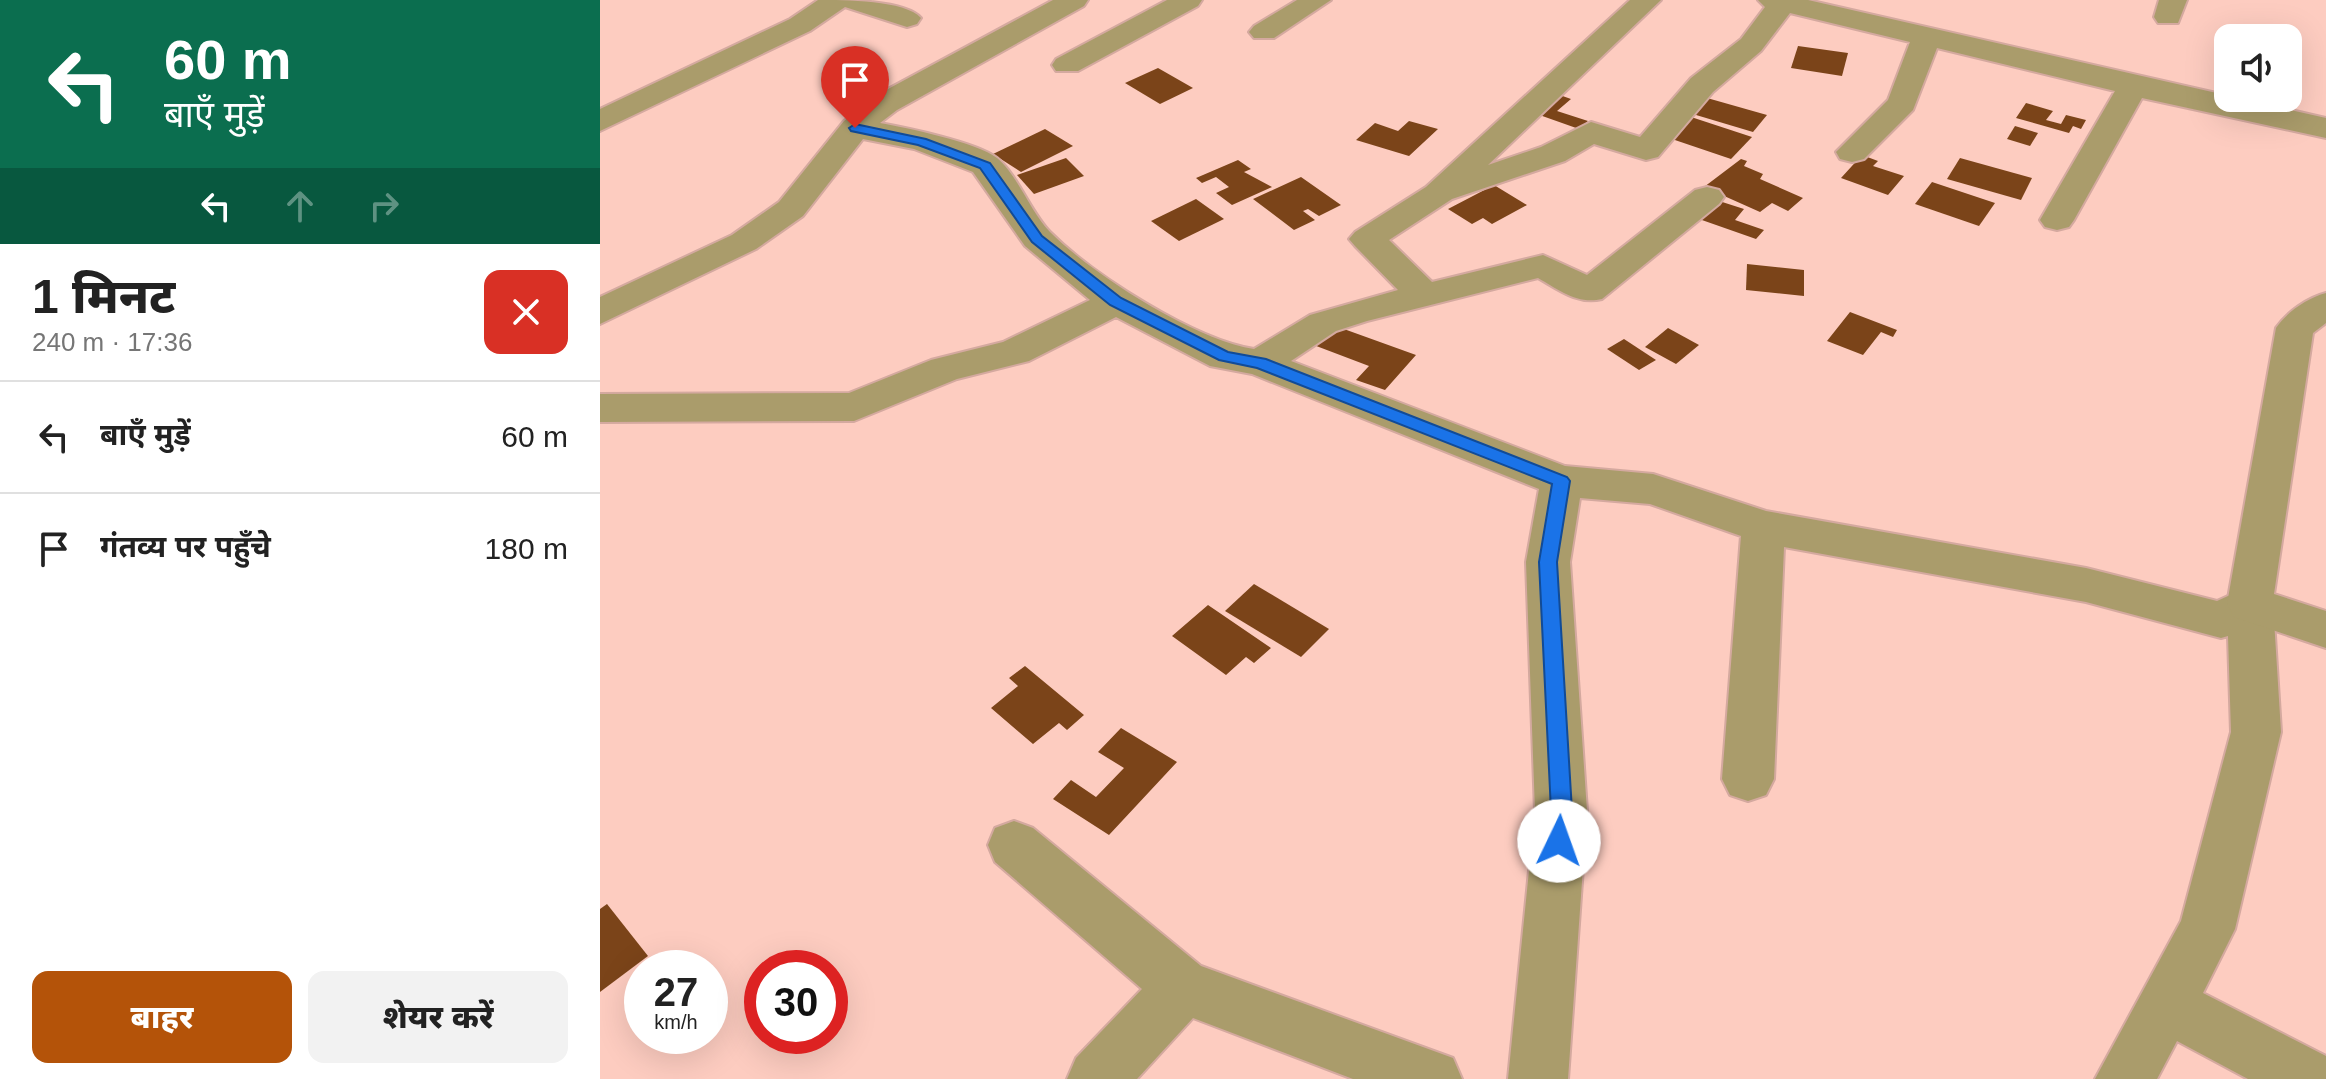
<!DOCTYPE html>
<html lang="hi">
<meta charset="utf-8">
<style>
body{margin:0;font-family:Helvetica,"Noto Sans Devanagari",sans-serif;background:#f2f2f2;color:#222;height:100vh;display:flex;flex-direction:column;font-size:30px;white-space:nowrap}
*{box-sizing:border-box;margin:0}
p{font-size:26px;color:#767676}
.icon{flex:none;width:44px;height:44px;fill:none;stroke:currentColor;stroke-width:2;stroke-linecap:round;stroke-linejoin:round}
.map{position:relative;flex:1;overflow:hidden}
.sheet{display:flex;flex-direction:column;background:#fff;width:600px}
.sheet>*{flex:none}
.guide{background:#0b6e4f;color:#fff;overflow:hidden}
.fabs{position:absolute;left:1614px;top:24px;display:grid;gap:16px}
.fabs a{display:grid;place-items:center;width:88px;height:88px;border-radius:16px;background:#fff;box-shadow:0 8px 32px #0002;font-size:40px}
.speed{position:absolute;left:24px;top:950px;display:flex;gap:16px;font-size:40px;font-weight:700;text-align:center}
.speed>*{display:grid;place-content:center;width:104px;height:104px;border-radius:50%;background:#fff;box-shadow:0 8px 32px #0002;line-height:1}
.speed small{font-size:20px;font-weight:400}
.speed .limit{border:12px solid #d22;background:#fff;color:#111}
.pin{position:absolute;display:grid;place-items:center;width:68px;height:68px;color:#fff;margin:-82px -34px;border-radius:50% 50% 50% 0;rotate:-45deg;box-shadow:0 0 8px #0007}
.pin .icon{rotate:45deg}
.me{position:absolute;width:88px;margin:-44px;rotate:3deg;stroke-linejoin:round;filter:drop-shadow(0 0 6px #0008)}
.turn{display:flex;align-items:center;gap:28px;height:168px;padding:0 32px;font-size:36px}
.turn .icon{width:104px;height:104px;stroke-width:2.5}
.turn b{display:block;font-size:56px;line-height:68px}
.lanes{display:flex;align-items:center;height:76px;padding:0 32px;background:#0003;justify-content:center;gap:40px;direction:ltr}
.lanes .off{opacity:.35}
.round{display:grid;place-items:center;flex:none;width:84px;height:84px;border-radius:16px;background:#f2f2f2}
.overview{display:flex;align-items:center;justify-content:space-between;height:136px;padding:0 32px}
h1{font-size:48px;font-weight:800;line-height:60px}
.action{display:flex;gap:16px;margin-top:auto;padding:16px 32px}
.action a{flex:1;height:92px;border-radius:16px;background:#b45309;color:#fff;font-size:32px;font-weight:800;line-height:92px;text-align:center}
.action a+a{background:#f2f2f2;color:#222}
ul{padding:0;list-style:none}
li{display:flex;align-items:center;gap:24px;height:112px;padding:0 32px;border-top:2px solid #e0e0e0}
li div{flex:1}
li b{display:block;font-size:30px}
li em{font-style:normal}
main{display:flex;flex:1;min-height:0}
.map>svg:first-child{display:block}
.building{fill:#7b4419}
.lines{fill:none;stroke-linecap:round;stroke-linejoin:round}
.minor-casing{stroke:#d4a99f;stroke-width:4}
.tertiary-casing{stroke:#d4a99f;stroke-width:4}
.minor{fill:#aa9c6b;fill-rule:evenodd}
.tertiary{fill:#aa9c6b;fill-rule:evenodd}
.route{fill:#1a73e8;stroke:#114b97;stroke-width:2}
</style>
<main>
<section class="sheet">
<div class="guide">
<div class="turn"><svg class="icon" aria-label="left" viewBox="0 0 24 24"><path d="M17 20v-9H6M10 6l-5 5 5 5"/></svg><div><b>60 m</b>बाएँ मुड़ें</div></div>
<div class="lanes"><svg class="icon" aria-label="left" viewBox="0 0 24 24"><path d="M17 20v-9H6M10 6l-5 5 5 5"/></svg><svg class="icon off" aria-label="ahead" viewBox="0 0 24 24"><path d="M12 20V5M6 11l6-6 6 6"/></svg><svg class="icon off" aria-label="right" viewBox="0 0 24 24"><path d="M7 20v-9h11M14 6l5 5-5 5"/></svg></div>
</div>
<div class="overview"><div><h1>1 मिनट</h1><p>240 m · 17:36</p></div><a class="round" style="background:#d93025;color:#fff"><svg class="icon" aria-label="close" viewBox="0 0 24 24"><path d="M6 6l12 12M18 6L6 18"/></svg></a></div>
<ul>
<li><svg class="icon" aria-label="left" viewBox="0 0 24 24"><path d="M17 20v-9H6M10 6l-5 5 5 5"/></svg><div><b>बाएँ मुड़ें</b></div><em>60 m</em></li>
<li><svg class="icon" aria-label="arrive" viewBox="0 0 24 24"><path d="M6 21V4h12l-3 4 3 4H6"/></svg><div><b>गंतव्य पर पहुँचे</b></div><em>180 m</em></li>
</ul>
<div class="action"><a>बाहर</a><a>शेयर करें</a></div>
</section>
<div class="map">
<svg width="1726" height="1079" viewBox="0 0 1726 1079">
<rect width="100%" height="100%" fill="#fdccc0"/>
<!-- building -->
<g class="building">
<polygon points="1198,46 1248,53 1242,76 1191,68"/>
<polygon points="558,68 593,88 560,104 525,83"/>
<polygon points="954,93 971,99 957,111 988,121 979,129 931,112"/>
<polygon points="1100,96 1167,115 1153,132 1086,112"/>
<polygon points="1426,103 1453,111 1446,120 1461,124 1466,115 1486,120 1481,129 1473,126 1469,133 1416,118"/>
<polygon points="1088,116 1152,137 1131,159 1066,137"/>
<polygon points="809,121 838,129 809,156 756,140 775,123 798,131"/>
<polygon points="1415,126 1438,133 1430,146 1407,139"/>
<polygon points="445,129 473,146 421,172 393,154"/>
<polygon points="1262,155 1278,161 1273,166 1304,176 1288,195 1241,178"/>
<polygon points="466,158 484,176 434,194 417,175"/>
<polygon points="1360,158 1432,178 1421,200 1347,179"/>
<polygon points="1141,159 1147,161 1144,166 1163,174 1160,179 1203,198 1188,211 1172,203 1160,212 1104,187"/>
<polygon points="638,160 651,169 644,172 672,187 632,205 616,193 629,187 616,177 602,183 596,178"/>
<polygon points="701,177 741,205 719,216 708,209 703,211 715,220 694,230 653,199"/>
<polygon points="1332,182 1395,203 1379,226 1315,204"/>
<polygon points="894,185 927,205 892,224 883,218 872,224 848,209"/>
<polygon points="596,199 624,219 579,241 551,221"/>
<polygon points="1116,200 1144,209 1135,220 1164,230 1156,239 1099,219"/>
<polygon points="1147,264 1204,270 1204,296 1146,290"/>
<polygon points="1250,312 1297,330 1293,337 1281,332 1263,355 1227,341"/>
<polygon points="730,324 816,355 785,390 756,380 769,366 711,344"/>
<polygon points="1068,328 1099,345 1076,364 1045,347"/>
<polygon points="1024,339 1056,360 1039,370 1007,349"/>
<polygon points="654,584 729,629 701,657 625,611"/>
<polygon points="608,605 671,648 654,663 646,657 626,675 572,636"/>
<polygon points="425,666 484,715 467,730 459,723 433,744 391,708 418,686 409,678"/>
<polygon points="521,728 577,762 509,835 453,799 471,780 496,797 524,768 498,752"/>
<polygon points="7,904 48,956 0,992 0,909"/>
</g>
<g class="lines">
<!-- minor casing -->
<g class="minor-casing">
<g id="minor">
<path d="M 218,0 C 244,0 305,0 321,18 L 317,24 L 307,27 L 245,7 L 210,31 L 0,131 L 0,109 L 190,19 Z"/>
<path d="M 453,0 L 488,0 L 484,6 L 297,110 L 280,123 C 307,128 376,142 397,158 C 417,174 431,213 450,232 C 493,275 595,340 654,349 L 710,315 L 798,290 L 755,246 L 749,239 L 755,232 L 826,187 L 1030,0 L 1061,0 L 888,165 L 941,147 L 991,122 L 1040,137 L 1091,78 L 1141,39 L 1165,7 L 1158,0 L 1208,0 L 1726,118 L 1726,138 L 1542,98 L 1474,220 L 1469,227 L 1457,230 L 1445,227 L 1440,220 L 1515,91 L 1337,48 L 1313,110 L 1264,159 L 1252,162 L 1240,159 L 1236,152 L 1288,100 L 1310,42 L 1190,13 L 1161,51 L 1113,92 L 1058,157 L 1046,160 L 994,144 L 965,161 L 852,199 L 789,240 L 832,282 L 943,255 L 987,275 L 1095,190 L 1107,187 L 1119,190 L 1124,197 L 1119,204 L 1002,299 C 978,305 959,290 938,278 L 767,321 L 736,331 L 691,361 L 965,466 L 1053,474 L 1166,511 L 1486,568 L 1617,601 L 1650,586 L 1666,591 L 1673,604 L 1681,732 L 1635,929 L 1603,993 L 1726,1056 L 1726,1079 L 1648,1079 L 1577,1041 L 1557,1079 L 1495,1079 L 1581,921 L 1631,732 L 1628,636 L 1621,638 L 1486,602 L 1184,547 L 1174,779 L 1166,795 L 1148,801 L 1130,795 L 1122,779 L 1141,536 L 1050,504 L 980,498 L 970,562 L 987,811 L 968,1079 L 908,1079 L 935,811 L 926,562 L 939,489 L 652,374 L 610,366 L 516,317 L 429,361 L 357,379 L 254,421 L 0,422 L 0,394 L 249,393 L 331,360 L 403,342 L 490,300 L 425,246 L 373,172 L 314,149 L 263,139 L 203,216 L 156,249 L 0,324 L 0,297 L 132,235 L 179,202 L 244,121 L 275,96 Z"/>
<polygon points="567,0 602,0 598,6 478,71 456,71 452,65 456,59"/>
<polygon points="697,0 731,0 674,38 654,38 649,32 654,26"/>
<polygon points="1559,0 1587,0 1578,23 1558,23 1554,17"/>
<polygon points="414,821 433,828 601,966 853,1058 862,1079 753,1079 593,1018 537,1079 467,1079 476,1058 542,989 395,862 388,845 395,828"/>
</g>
</g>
<!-- tertiary casing -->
<g class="tertiary-casing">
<path id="tertiary" d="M 1726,293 L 1726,323 L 1713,333 L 1674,594 L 1726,611 L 1726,648 L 1634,617 L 1627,604 L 1676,328 C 1687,312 1707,298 1726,293 Z"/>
</g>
<!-- minor -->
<use href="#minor" class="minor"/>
<!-- tertiary -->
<use href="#tertiary" class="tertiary"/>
</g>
<!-- route -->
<polygon class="route" points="255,124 326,139 390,163 442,236 521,298 628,352 666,359 967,477 970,481 957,562 972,811 966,848 959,851 951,848 948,841 951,811 939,562 952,484 657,368 619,360 510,305 432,242 380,168 318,145 251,131 249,128"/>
</svg>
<div class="fabs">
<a><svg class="icon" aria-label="sound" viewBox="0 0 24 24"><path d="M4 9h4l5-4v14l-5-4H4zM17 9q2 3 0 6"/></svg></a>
</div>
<div class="speed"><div>27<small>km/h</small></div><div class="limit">30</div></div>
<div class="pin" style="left:255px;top:128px;background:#d93025"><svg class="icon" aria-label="arrive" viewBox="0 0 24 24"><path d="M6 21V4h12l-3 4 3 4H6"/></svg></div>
<svg class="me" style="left:959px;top:841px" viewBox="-20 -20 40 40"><circle r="19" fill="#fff"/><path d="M0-13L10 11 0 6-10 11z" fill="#1a73e8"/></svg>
</div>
</main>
